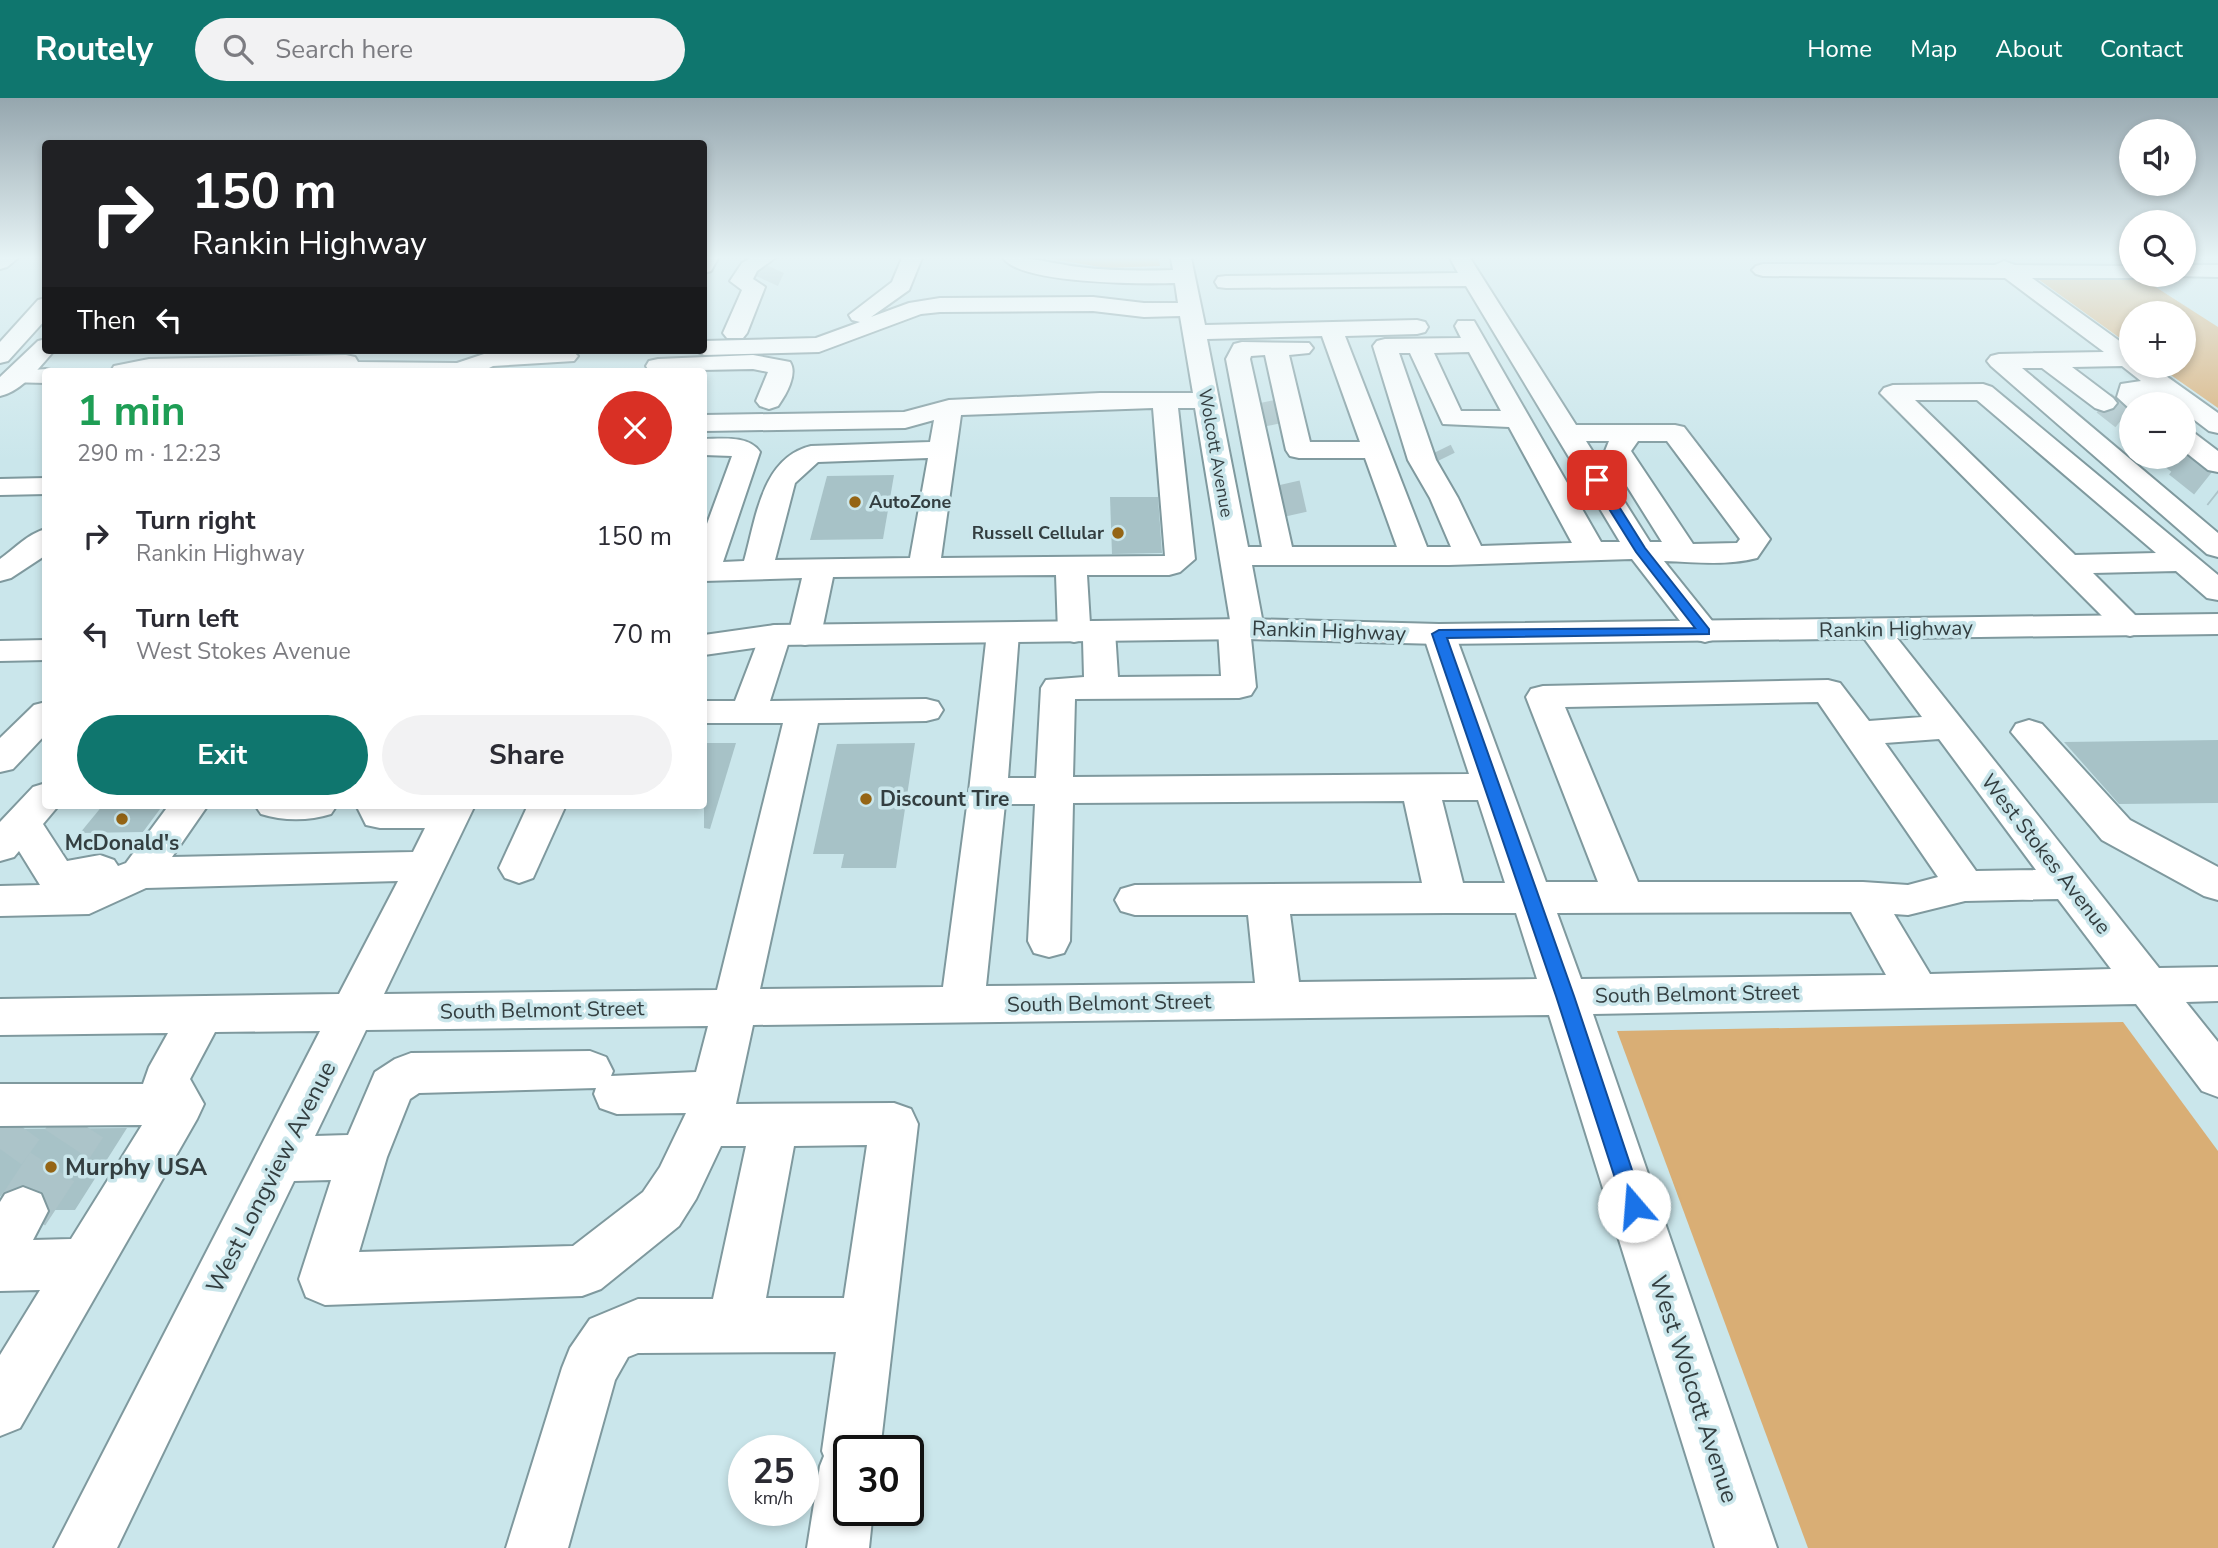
<!DOCTYPE html>
<meta charset="utf-8">
<style>
body{margin:0;font-family:"Nunito Sans",sans-serif;background:#f2f2f3;color:#2b2b33;height:100vh;display:flex;flex-direction:column;font-size:26px;white-space:nowrap}
*{box-sizing:border-box;margin:0}
p{font-size:23px;color:#7c7c81}
.icon{flex:none;width:38px;height:38px;fill:none;stroke:currentColor;stroke-width:2;stroke-linecap:round;stroke-linejoin:round}
.map{position:relative;flex:1;overflow:hidden}
.panel{position:absolute;left:42px;top:270px;width:665px;height:441px;display:flex;flex-direction:column;background:#fff;border-radius:7px;box-shadow:0 4px 10px #0003}
.panel>*{flex:none}
.guide{position:absolute;left:42px;top:42px;width:665px;height:214px;border-radius:7px;box-shadow:0 4px 10px #0003;background:#202124;color:#fff;overflow:hidden}
.fabs{position:absolute;left:2119px;top:21px;display:grid;gap:14px}
.fabs a{display:grid;place-items:center;width:77px;height:77px;border-radius:50%;background:#fff;box-shadow:0 4px 10px #0003;font-size:35px}
.speed{position:absolute;left:728px;top:1337px;display:flex;gap:14px;font-size:35px;font-weight:700;text-align:center}
.speed>*{display:grid;place-content:center;width:91px;height:91px;border-radius:50%;background:#fff;box-shadow:0 4px 10px #0003;line-height:1}
.speed small{font-size:18px;font-weight:400}
.speed .limit{border:4px solid #111;border-radius:10px;background:#fff;color:#111}
.pin{position:absolute;display:grid;place-items:center;width:60px;height:60px;color:#fff;margin:-30px;border-radius:14px;box-shadow:0 4px 10px #0006}
.me{position:absolute;width:77px;margin:-38px;rotate:342deg;stroke-linejoin:round;filter:drop-shadow(0 0 5px #0008)}
.turn{display:flex;align-items:center;gap:24px;height:147px;padding:0 35px;font-size:32px}
.turn .icon{width:91px;height:91px;stroke-width:2.5}
.turn b{display:block;font-size:49px;line-height:60px}
.then{display:flex;align-items:center;height:66px;padding:0 35px;background:#0003;gap:14px;font-size:26px}
.round{display:grid;place-items:center;flex:none;width:74px;height:74px;border-radius:37px;background:#f2f2f3}
.headline{display:flex;align-items:center;justify-content:space-between;height:119px;padding:0 35px}
h1{font-size:42px;font-weight:700;line-height:52px;color:#1e9e55}
.button{display:flex;gap:14px;margin-top:auto;padding:14px 35px}
.button a{flex:1;height:80px;border-radius:42px;background:#0f766e;color:#fff;font-size:28px;font-weight:700;line-height:80px;text-align:center}
.button a+a{background:#f2f2f3;color:#2b2b33}
ul{padding:0;list-style:none}
li{display:flex;align-items:center;gap:21px;height:98px;padding:0 35px}
li div{flex:1}
li b{display:block;font-size:26px}
li em{font-style:normal}
header{display:flex;align-items:center;gap:42px;box-sizing:border-box;height:98px;padding:0 35px;background:#0f766e;color:#fff}
header strong{font-size:33px}
nav{display:flex;gap:38px;margin-inline-start:auto;font-size:24px}
.search{width:490px;height:63px;background:#f2f2f3;display:flex;align-items:center;gap:18px;box-sizing:border-box;padding:0 24px;border-radius:38px;color:#7c7c81;font-size:26px}
.map>svg:first-child{display:block}
.green{fill:#d9ae75}
.building{fill:#a7c2c7}
.lines{fill:none;stroke-linecap:round;stroke-linejoin:round}
.minor-tunnel-far2{stroke:#acc4c9;stroke-width:24;stroke-dasharray:24 12;stroke-linecap:butt}
.minor-tunnel-far1{stroke:#acc4c9;stroke-width:32;stroke-dasharray:32 16;stroke-linecap:butt}
.minor-tunnel{stroke:#acc4c9;stroke-width:53;stroke-dasharray:53 27;stroke-linecap:butt}
.minor-casing{stroke:#7f999e;stroke-width:4}
.major-casing{stroke:#7f999e;stroke-width:4}
.highway-casing{stroke:#7f999e;stroke-width:4}
.minor{fill:#fff;fill-rule:evenodd}
.major{fill:#fff;fill-rule:evenodd}
.highway{fill:#fff;fill-rule:evenodd}
.route{fill:#1a73e8;stroke:#114b97;stroke-width:2}
.poi-dot{fill:#956515;stroke:#cae6eb;stroke-width:2.5}
.labels{text-anchor:middle;stroke-width:7;stroke-linejoin:round;paint-order:stroke}
.far-street-label{font-size:18px;fill:#333e40;stroke:#cae6eb}
.far-poi-label{font-size:18px;font-weight:bold;fill:#333e40;stroke:#cae6eb;text-anchor:start}
.street-label{font-size:21px;fill:#333e40;stroke:#cae6eb}
.poi-label{font-size:21px;font-weight:bold;fill:#333e40;stroke:#cae6eb;text-anchor:start}
.near-poi-label{font-size:24px;font-weight:bold;fill:#333e40;stroke:#cae6eb;text-anchor:start}
.near-street-label{font-size:24px;fill:#333e40;stroke:#cae6eb}
</style>
<header>
<strong>Routely</strong>
<div class="search"><svg class="icon" aria-label="search" viewBox="0 0 24 24"><circle cx="10" cy="10" r="6"/><path d="M15 15l6 6"/></svg>Search here</div>
<nav><a>Home</a><a>Map</a><a>About</a><a>Contact</a></nav>
</header>
<div class="map">
<svg width="2218" height="1450" viewBox="0 0 2218 1450">
<rect width="100%" height="100%" fill="#cae6eb"/>
<!-- green -->
<g class="green">
<polygon points="1047,160 1159,160 1160,168 1106,170"/>
<polygon points="2038,181 2143,181 2218,229 2218,310 2158,268 2184,268 2184,215 2132,215 2131,248"/>
<polygon points="2123,924 2218,1053 2218,1450 1808,1450 1617,933"/>
</g>
<!-- building -->
<g class="building">
<polygon points="894,377 883,441 810,442 827,378"/>
<polygon points="1110,399 1158,399 1162,455 1112,456"/>
<polygon points="2218,642 2218,705 2119,706 2064,644"/>
<polygon points="704,645 736,645 710,731 704,730"/>
<polygon points="915,645 896,770 841,770 844,756 813,756 837,646"/>
<polygon points="103,707 163,707 143,734 80,735"/>
<polygon points="127,1030 75,1112 50,1112 43,1095 24,1087 4,1094 0,1099 0,1031"/>
</g>
<g class="lines">
<!-- minor-tunnel-far2 -->
<g class="minor-tunnel-far2">
<polyline points="767,183 773,170"/>
<polyline points="1265,304 1270,328"/>
<polyline points="2104,305 2132,327"/>
<polyline points="1440,352 1444,360"/>
<polyline points="2172,359 2181,366"/>
</g>
<!-- minor-tunnel-far1 -->
<g class="minor-tunnel-far1">
<polyline points="2179,364 2218,395"/>
<polyline points="1284,386 1294,430"/>
</g>
<!-- minor-tunnel -->
<g class="minor-tunnel">
<polyline points="0,1051 18,1026"/>
<polyline points="23,1113 81,1025"/>
</g>
<!-- minor casing -->
<g class="minor-casing">
<g id="minor">
<polygon points="704,160 718,160 711,173 704,175"/>
<polygon points="751,160 775,160 757,173 753,181 765,189 747,235 743,240 727,240 723,235 742,192 730,183 742,165"/>
<path d="M 902,160 L 922,160 L 909,192 L 871,219 L 909,205 L 940,200 L 1093,199 L 1144,205 L 1178,205 L 1175,185 C 1143,186 1021,186 1003,160 C 1029,158 1053,166 1079,169 C 1110,173 1141,173 1173,172 L 1171,160 L 1191,160 L 1205,227 L 1417,222 L 1425,224 L 1428,229 L 1425,234 L 1417,236 L 1345,238 L 1427,449 L 1451,449 L 1430,400 L 1408,362 L 1373,248 L 1377,243 L 1385,241 L 1461,240 L 1455,228 L 1458,223 L 1474,223 L 1601,444 L 1620,444 L 1466,188 L 1226,190 L 1218,189 L 1215,184 L 1218,179 L 1226,178 L 1458,175 L 1450,160 L 1470,160 L 1576,327 L 1675,327 L 1684,329 L 1770,441 L 1757,460 C 1727,468 1695,464 1664,463 L 1721,534 L 1716,541 L 1705,544 L 1694,541 L 1632,461 L 1449,467 L 1252,467 L 1264,531 L 1259,538 L 1251,540 L 1256,589 L 1251,597 L 1239,600 L 1075,601 L 1073,679 L 1469,676 L 1423,536 L 1427,529 L 1439,526 L 1451,529 L 1455,536 L 1546,784 L 1598,784 L 1526,599 L 1531,591 L 1543,588 L 1828,582 L 1840,585 L 1869,623 L 1922,619 L 1858,532 L 1863,525 L 1874,522 L 1885,525 L 2159,870 L 2218,869 L 2218,903 L 2186,904 L 2218,944 L 2218,999 L 2202,993 L 2136,906 L 1593,916 L 1777,1450 L 1715,1450 L 1549,917 L 753,927 L 736,1006 L 894,1005 L 911,1011 L 918,1026 L 880,1353 L 849,1353 L 849,1412 L 873,1412 L 869,1450 L 807,1450 L 820,1368 L 824,1358 L 822,1353 L 836,1254 L 638,1255 L 628,1259 L 615,1282 L 568,1450 L 506,1450 L 562,1270 L 570,1250 L 590,1221 L 638,1201 L 713,1201 L 746,1048 L 721,1048 L 696,1101 L 679,1128 L 601,1191 L 582,1198 L 325,1207 L 306,1199 L 299,1181 L 331,1082 L 294,1083 L 117,1450 L 54,1450 L 320,933 L 215,934 L 190,981 L 204,1006 L 197,1021 L 20,1330 L 0,1338 L 0,1257 L 40,1192 L 0,1193 L 0,1104 L 5,1096 L 23,1089 L 41,1096 L 48,1113 L 33,1142 L 71,1141 L 142,1027 L 0,1028 L 0,986 L 143,986 L 149,969 L 168,935 L 0,937 L 0,901 L 339,896 L 398,783 L 146,790 L 89,816 L 0,818 L 0,788 L 40,787 L 19,753 L 14,759 L 0,763 L 0,724 L 33,689 L 46,685 L 46,707 L 59,707 L 43,726 L 67,763 L 100,757 L 114,762 L 118,768 L 126,765 L 169,707 L 208,707 L 172,759 L 413,754 L 425,730 L 380,730 L 366,727 L 356,707 L 475,707 L 384,896 L 717,892 L 783,625 L 704,625 L 704,603 L 735,603 L 763,530 L 775,527 L 787,530 L 789,534 L 802,480 L 704,483 L 704,434 L 732,358 L 704,357 L 704,341 C 721,341 749,337 760,354 L 723,464 L 744,463 C 756,422 761,360 811,348 L 930,344 L 934,322 L 905,330 L 704,333 L 704,317 L 904,314 L 949,302 L 1100,295 L 1193,295 L 1180,218 L 1144,219 L 1093,213 L 940,214 L 921,216 L 819,254 L 704,257 L 694,252 L 704,252 L 704,243 L 816,240 L 860,224 L 852,222 L 849,217 L 892,184 ZM 1322,238 L 1360,344 L 1310,344 L 1289,257 L 1309,255 L 1313,250 L 1309,245 L 1242,244 L 1234,246 L 1226,261 L 1262,449 L 1248,449 L 1207,241 ZM 1469,254 L 1501,313 L 1461,313 L 1434,255 ZM 1399,255 L 1410,255 L 1443,326 L 1509,329 L 1572,445 L 1481,448 L 1458,400 L 1436,362 ZM 1265,257 L 1286,352 L 1290,358 L 1299,360 L 1365,360 L 1397,449 L 1292,449 L 1250,261 L 1251,258 ZM 1153,310 L 1165,458 L 941,460 L 961,317 ZM 1178,310 L 1195,310 L 1230,522 L 1223,524 L 1218,531 L 1221,578 L 1118,579 L 1115,533 L 1110,526 L 1099,523 L 1090,526 L 1087,477 L 1169,477 L 1180,474 L 1195,461 ZM 1586,343 L 1609,343 L 1605,353 L 1662,444 L 1650,444 ZM 1638,343 L 1667,343 L 1740,441 L 1737,445 L 1693,446 L 1631,353 ZM 928,360 L 910,460 L 775,462 L 795,385 L 818,364 ZM 1056,477 L 1058,534 L 1063,541 L 1074,544 L 1083,542 L 1084,579 L 1046,582 L 1041,590 L 1036,680 L 1008,680 L 1019,535 L 1015,528 L 1003,525 L 991,528 L 987,535 L 969,693 L 943,889 L 760,891 L 818,625 L 926,623 L 938,620 L 943,612 L 938,604 L 926,601 L 770,603 L 790,540 L 793,544 L 805,547 L 817,544 L 821,537 L 833,479 ZM 1818,604 L 1938,779 L 1908,787 L 1863,784 L 1638,784 L 1565,609 ZM 1939,641 L 2036,772 L 1976,773 L 1885,645 ZM 1442,702 L 1478,702 L 1505,785 L 1463,785 ZM 1404,703 L 1422,785 L 1135,787 L 1121,791 L 1115,802 L 1121,813 L 1135,817 L 1248,817 L 1255,885 L 986,888 L 1005,706 L 1035,706 L 1028,843 L 1034,855 L 1049,859 L 1064,855 L 1070,843 L 1073,705 ZM 2058,801 L 2111,871 L 1930,876 L 1894,816 L 1908,817 L 1965,803 ZM 1851,814 L 1886,877 L 1581,881 L 1557,815 ZM 1446,815 L 1516,815 L 1537,881 L 1299,884 L 1290,816 ZM 708,928 L 696,974 L 611,978 L 613,973 L 606,959 L 590,953 L 411,955 L 395,961 L 375,974 L 348,1037 L 315,1038 L 366,932 ZM 596,990 L 594,996 L 600,1010 L 617,1016 L 686,1015 L 660,1069 L 643,1094 L 573,1148 L 359,1154 L 387,1059 L 410,1001 L 419,995 ZM 867,1047 L 844,1200 L 766,1200 L 794,1048 Z"/>
<polygon points="2004,163 2015,167 2132,168 2132,177 2141,177 2132,180 2032,180 2132,252 2132,268 2152,268 2218,315 2218,335 2209,333 2184,314 2184,306 2173,306 2159,296 2144,297 2152,306 2132,306 2130,311 2117,299 2121,286 2141,283 2122,268 2072,269 2113,300 2117,305 2113,310 2104,313 2095,310 2042,270 2022,270 2218,435 2218,459 2207,456 1991,268 1987,263 1991,258 1999,256 2104,254 2005,180 1763,178 1756,176 1752,172 1756,168 1763,166 1995,167"/>
<polygon points="2184,167 2218,167 2218,179 2176,178 2184,177"/>
<polygon points="571,252 578,258 574,263 493,268 489,270 491,273 111,273 114,268 149,261 346,257 355,259 358,264 457,265 490,254"/>
<path d="M 753,257 L 790,264 C 798,276 786,297 778,308 L 769,311 L 760,308 L 756,303 L 768,274 L 753,271 L 649,273 L 646,268 L 649,263 L 658,261 Z"/>
<polygon points="46,271 55,273 46,273 46,285 7,284 4,279 7,274"/>
<path d="M 1983,286 L 1992,289 L 2218,477 L 2218,502 L 2207,500 L 2176,473 L 2093,475 L 2146,528 L 2141,535 L 2130,538 L 2119,535 L 1880,295 L 1884,290 L 1893,287 ZM 1915,302 L 1977,302 L 2156,455 L 2075,457 Z"/>
<polygon points="2184,332 2193,334 2218,353 2218,374 2208,372 2184,353"/>
<polygon points="46,380 46,396 0,397 0,381"/>
<path d="M 46,431 L 46,457 L 11,480 L 0,483 L 0,461 C 14,451 29,435 46,431 Z"/>
<polygon points="46,604 46,636 13,671 0,674 0,640 34,607"/>
<polygon points="2029,622 2042,626 2130,722 2218,769 2218,802 2204,798 2102,742 2011,634 2016,626"/>
<path d="M 255,707 L 337,707 L 331,716 C 309,723 283,723 261,716 Z"/>
<polygon points="528,707 566,707 533,780 519,785 505,780 499,770"/>
</g>
</g>
<!-- major casing -->
<g class="major-casing">
<path id="major" d="M 46,241 L 46,252 L 54,253 C 39,269 23,293 0,298 L 0,279 L 38,243 Z"/>
</g>
<!-- highway casing -->
<g class="highway-casing">
<g id="highway">
<polygon points="0,160 18,160 7,169 0,171"/>
<polygon points="46,200 46,221 8,263 0,265 0,244 38,202"/>
<polygon points="2218,516 2218,536 1439,546 1248,541 775,547 704,557 704,537 775,527 1248,521 1439,526"/>
<polygon points="46,542 46,562 0,563 0,543"/>
</g>
</g>
<!-- minor -->
<use href="#minor" class="minor"/>
<!-- major -->
<use href="#major" class="major"/>
<!-- highway -->
<use href="#highway" class="highway"/>
</g>
<!-- sky -->
<linearGradient id="sky" x2="0" y2="1"><stop stop-color="#95a6ae"/><stop offset="0.44" stop-color="#e7f4f6"/><stop offset="1" stop-color="#e7f4f6" stop-opacity="0"/></linearGradient>
<rect width="2218" height="363" fill="url(#sky)"/>
<!-- route -->
<polygon class="route" points="1593,380 1601,380 1645,450 1709,531 1709,536 1447,540 1574,898 1644,1108 1641,1115 1634,1118 1627,1115 1624,1108 1556,898 1432,536 1439,532 1695,530 1636,454 1591,382"/>
<!-- markers -->
<g class="poi-dot">
<circle cx="855" cy="404" r="7"/>
<circle cx="1118" cy="435" r="7"/>
<circle cx="866" cy="701" r="7"/>
<circle cx="122" cy="721" r="7"/>
<circle cx="51" cy="1069" r="7"/>
</g>
<g class="labels">
<!-- far-street labels -->
<g class="far-street-label">
<text transform="translate(1216 355) rotate(80)" y="6">Wolcott Avenue</text>
</g>
<!-- far-poi labels -->
<g class="far-poi-label">
<text x="869" y="410">AutoZone</text>
<text x="1104" y="441" text-anchor="end">Russell Cellular</text>
</g>
<!-- street labels -->
<g class="street-label">
<text transform="translate(1896 531) rotate(-1)" y="7">Rankin Highway</text>
<text transform="translate(1329 533) rotate(2)" y="7">Rankin Highway</text>
<text transform="translate(2046 756) rotate(52)" y="7">West Stokes Avenue</text>
<text transform="translate(1697 896) rotate(-1)" y="7">South Belmont Street</text>
<text transform="translate(1109 905) rotate(-1)" y="7">South Belmont Street</text>
<text transform="translate(542 912) rotate(-1)" y="7">South Belmont Street</text>
</g>
<!-- poi labels -->
<g class="poi-label">
<text x="880" y="708">Discount Tire</text>
<text x="122" y="752" text-anchor="middle">McDonald's</text>
</g>
<!-- near-poi labels -->
<g class="near-poi-label">
<text x="65" y="1077">Murphy USA</text>
</g>
<!-- near-street labels -->
<g class="near-street-label">
<text transform="translate(271 1079) rotate(-63)" y="8">West Longview Avenue</text>
<text transform="translate(1694 1291) rotate(72)" y="8">West Wolcott Avenue</text>
</g>
</g>
</svg>
<div class="fabs">
<a><svg class="icon" aria-label="sound" viewBox="0 0 24 24"><path d="M4 9h4l5-4v14l-5-4H4zM17 9q2 3 0 6"/></svg></a>
<a><svg class="icon" aria-label="search" viewBox="0 0 24 24"><circle cx="10" cy="10" r="6"/><path d="M15 15l6 6"/></svg></a>
<a>+</a>
<a>−</a>
</div>
<div class="speed"><div>25<small>km/h</small></div><div class="limit">30</div></div>
<div class="pin" style="left:1597px;top:382px;background:#d93025"><svg class="icon" aria-label="arrive" viewBox="0 0 24 24"><path d="M6 21V4h12l-3 4 3 4H6"/></svg></div>
<svg class="me" style="left:1634px;top:1108px" viewBox="-20 -20 40 40"><circle r="19" fill="#fff"/><path d="M0-13L10 11 0 6-10 11z" fill="#1a73e8"/></svg>
<div class="guide">
<div class="turn"><svg class="icon" aria-label="right" viewBox="0 0 24 24"><path d="M7 20v-9h11M14 6l5 5-5 5"/></svg><div><b>150 m</b>Rankin Highway</div></div>
<div class="then">Then<svg class="icon" aria-label="left" viewBox="0 0 24 24"><path d="M17 20v-9H6M10 6l-5 5 5 5"/></svg></div>
</div>
<section class="panel">
<div class="headline"><div><h1>1 min</h1><p>290 m · 12:23</p></div><a class="round" style="background:#d93025;color:#fff"><svg class="icon" aria-label="close" viewBox="0 0 24 24"><path d="M6 6l12 12M18 6L6 18"/></svg></a></div>
<ul>
<li><svg class="icon" aria-label="right" viewBox="0 0 24 24"><path d="M7 20v-9h11M14 6l5 5-5 5"/></svg><div><b>Turn right</b><p>Rankin Highway</p></div><em>150 m</em></li>
<li><svg class="icon" aria-label="left" viewBox="0 0 24 24"><path d="M17 20v-9H6M10 6l-5 5 5 5"/></svg><div><b>Turn left</b><p>West Stokes Avenue</p></div><em>70 m</em></li>
</ul>
<div class="button"><a>Exit</a><a>Share</a></div>
</section>
</div>
